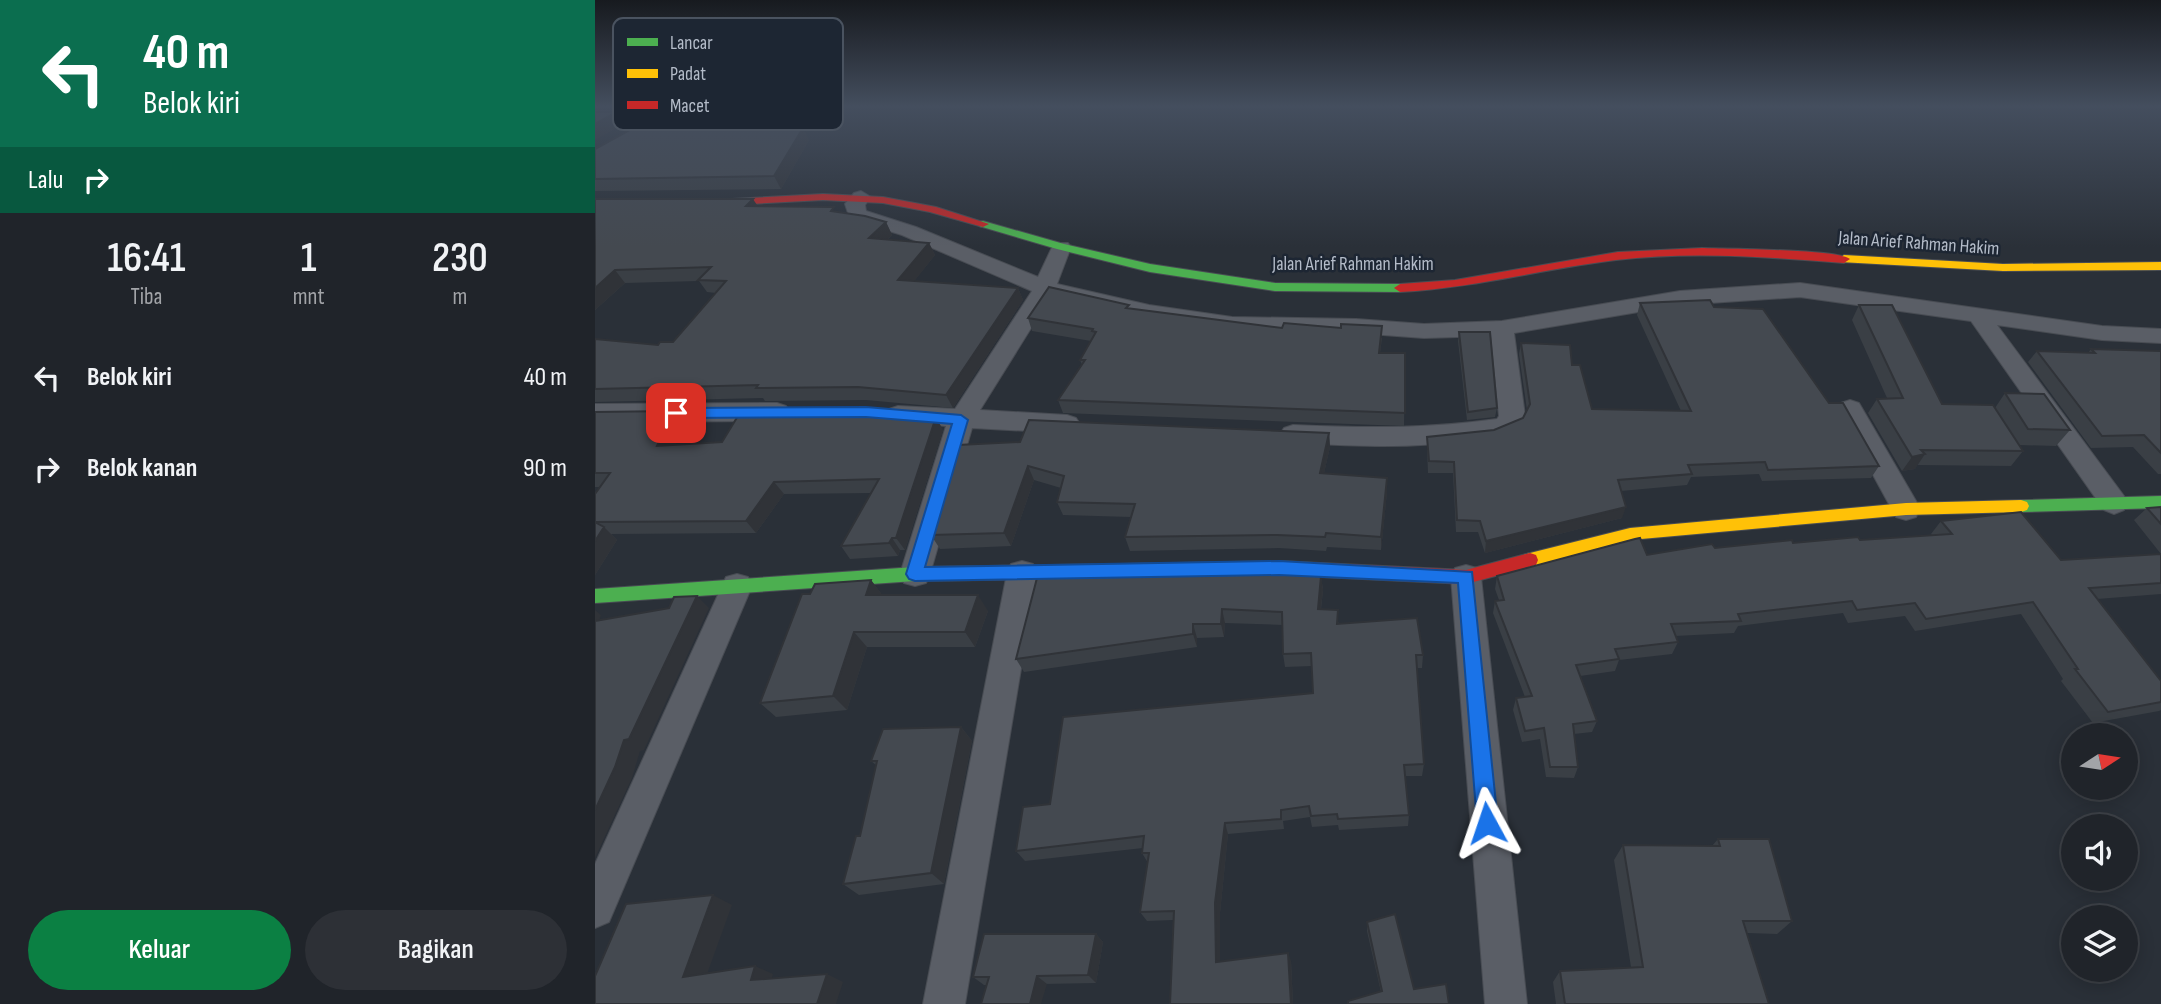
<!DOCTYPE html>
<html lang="id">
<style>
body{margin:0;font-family:"Sofia Sans Condensed",sans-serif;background:#2d3036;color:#f1f3f6;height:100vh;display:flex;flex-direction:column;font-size:26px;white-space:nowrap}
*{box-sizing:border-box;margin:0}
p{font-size:23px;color:#a2a4a8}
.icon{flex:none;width:38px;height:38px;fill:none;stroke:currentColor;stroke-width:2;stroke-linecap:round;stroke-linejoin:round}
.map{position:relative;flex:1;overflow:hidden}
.sheet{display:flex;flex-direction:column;background:#20242a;width:595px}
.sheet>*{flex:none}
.top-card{background:#0b6e4f;color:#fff;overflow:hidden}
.needle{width:46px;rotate:78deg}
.controls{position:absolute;left:1466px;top:723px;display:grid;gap:14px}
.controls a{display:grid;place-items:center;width:77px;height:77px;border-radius:50%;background:#20242a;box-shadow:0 4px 18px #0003,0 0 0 2px #3d4147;font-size:35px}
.pin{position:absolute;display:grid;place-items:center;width:60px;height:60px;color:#fff;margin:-30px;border-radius:14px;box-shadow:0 4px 10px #0006}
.me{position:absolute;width:77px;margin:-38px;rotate:355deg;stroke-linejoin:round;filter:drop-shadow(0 0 5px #0008)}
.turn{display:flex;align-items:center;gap:24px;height:147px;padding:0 28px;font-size:32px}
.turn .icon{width:91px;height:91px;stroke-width:2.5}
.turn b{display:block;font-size:49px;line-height:60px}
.then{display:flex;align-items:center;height:66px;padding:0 28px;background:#0003;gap:14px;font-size:26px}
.eta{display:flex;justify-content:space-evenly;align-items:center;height:119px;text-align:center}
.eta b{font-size:42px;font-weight:600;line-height:49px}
.button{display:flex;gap:14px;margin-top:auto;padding:14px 28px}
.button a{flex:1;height:80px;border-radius:42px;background:#0b8043;color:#fff;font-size:28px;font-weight:600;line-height:80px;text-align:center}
.button a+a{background:#2d3036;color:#f1f3f6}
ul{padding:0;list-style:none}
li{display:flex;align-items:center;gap:21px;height:91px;padding:0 28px}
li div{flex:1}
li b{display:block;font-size:26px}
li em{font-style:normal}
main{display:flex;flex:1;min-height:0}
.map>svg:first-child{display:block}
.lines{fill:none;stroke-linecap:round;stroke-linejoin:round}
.street-casing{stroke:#484c53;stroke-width:2}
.fast-casing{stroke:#484c53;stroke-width:2}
.slow-casing{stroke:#484c53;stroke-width:2}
.jam-casing{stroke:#484c53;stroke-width:2}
.street{fill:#5a5e66;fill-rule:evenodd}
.fast{fill:#4caf50;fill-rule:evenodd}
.slow{fill:#ffc107;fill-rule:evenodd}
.jam{fill:#c62828;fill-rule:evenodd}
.wall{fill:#3a3f45}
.shaded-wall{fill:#303338}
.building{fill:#444950;stroke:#303338;stroke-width:2}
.route{fill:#1a73e8;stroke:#114b97;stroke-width:2}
.labels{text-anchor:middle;stroke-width:5;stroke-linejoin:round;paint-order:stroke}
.far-street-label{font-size:19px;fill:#b4bcc9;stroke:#1d2633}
.key{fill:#1d2633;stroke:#4a5360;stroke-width:2}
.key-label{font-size:19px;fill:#b4bcc9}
</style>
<main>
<section class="sheet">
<div class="top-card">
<div class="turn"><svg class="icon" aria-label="left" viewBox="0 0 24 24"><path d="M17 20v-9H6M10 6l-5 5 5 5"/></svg><div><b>40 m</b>Belok kiri</div></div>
<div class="then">Lalu<svg class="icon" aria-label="right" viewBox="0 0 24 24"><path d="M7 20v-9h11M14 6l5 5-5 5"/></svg></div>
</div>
<div class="eta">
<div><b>16:41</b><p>Tiba</p></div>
<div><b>1</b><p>mnt</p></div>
<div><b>230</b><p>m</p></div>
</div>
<ul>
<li><svg class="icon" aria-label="left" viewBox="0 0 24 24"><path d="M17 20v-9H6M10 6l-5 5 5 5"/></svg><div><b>Belok kiri</b></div><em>40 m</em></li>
<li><svg class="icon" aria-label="right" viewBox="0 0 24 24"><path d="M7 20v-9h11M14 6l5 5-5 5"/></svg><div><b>Belok kanan</b></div><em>90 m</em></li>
</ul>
<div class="button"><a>Keluar</a><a>Bagikan</a></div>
</section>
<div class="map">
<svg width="1566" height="1004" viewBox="0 0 1566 1004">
<rect width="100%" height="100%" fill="#2a3038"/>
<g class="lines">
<!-- street casing -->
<g class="street-casing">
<g id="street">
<polygon points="0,111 67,112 76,117 67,122 0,121"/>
<path d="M 266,191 L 276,197 L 270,205 L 271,211 L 321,227 L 443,277 L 459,243 L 473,243 L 476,247 L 462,284 L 554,305 L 637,317 L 761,319 L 829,324 L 907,321 L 1085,291 L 1205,283 L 1507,326 L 1566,329 L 1566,343 L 1507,340 L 1402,325 L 1529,496 L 1533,503 L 1529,510 L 1519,514 L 1509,510 L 1376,321 L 1205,297 L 1085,305 L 919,333 L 930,416 L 924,429 C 910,438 893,438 877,440 C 817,449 758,446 698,443 L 689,440 L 685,434 L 689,428 L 698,425 C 770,428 830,429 902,419 L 904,416 L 896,336 L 829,338 L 761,333 L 637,331 L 554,319 L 456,296 L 385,410 L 472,415 L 481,418 L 485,424 L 481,430 L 472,433 L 377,428 L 335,574 L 331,583 L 320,586 L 309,583 L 305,574 L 351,426 L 294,421 L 290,415 L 294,409 L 303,406 L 360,409 L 437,291 L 307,235 L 255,219 L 250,204 L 259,193 Z"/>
<polygon points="1255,400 1264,403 1321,501 1325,509 1321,517 1311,520 1301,517 1242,409 1246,403"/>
<polygon points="182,403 191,406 195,412 191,418 182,421 0,422 0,404"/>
<polygon points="427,561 438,564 442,573 370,1004 328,1004 412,573 416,564"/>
<polygon points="871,565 882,568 886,577 932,1004 890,1004 856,577 860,568"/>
<polygon points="142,574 153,577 157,586 14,922 0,928 0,864 127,586 131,577"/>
</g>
</g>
<!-- fast casing -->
<g class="fast-casing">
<g id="fast">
<polygon points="388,221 469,244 555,264 680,283 805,284 811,288 805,292 680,291 555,272 462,249 384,226 384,222"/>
<polygon points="1566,496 1566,508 1426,512 1420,510 1418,506 1420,502 1426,500"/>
<polygon points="525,564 531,566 533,571 531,576 525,578 320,581 0,603 0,589 320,567"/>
</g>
</g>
<!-- slow casing -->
<g class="slow-casing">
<g id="slow">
<polygon points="1249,255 1408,264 1566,262 1566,270 1408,271 1245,262 1243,259"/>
<polygon points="1426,500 1432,502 1434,506 1432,510 1426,512 1311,515 1035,540 935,567 929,565 927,560 929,555 935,553 1035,528 1311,503"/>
</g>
</g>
<!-- jam casing -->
<g class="jam-casing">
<g id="jam">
<polygon points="228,194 288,197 341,207 394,224 388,227 335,212 288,203 228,200 137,205 0,205 0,199 137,199"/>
<path d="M 1107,248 C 1130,249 1242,249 1255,259 L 1249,263 C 1173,257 1096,251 1021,260 C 948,269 878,288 805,292 L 799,288 L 805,284 L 860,280 L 1023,252 Z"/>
<polygon points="935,553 941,555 943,560 941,565 871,584 684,575 525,578 519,576 517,571 519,566 525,564 684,561 871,570"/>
</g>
</g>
<!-- street -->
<use href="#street" class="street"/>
<!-- fast -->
<use href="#fast" class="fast"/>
<!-- slow -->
<use href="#slow" class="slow"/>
<!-- jam -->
<use href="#jam" class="jam"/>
</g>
<!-- wall -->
<g class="wall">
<polygon points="0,106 61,106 56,109 0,108"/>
<polygon points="170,112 174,119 162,126 214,140 186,189 0,191 0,149"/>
<polygon points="0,199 163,206 242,212 291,222 297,235 292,240 334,243 340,255 319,281 423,288 428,300 358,408 271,400 170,401 168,398 0,402 0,339 63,345 78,342 121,293 112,292 104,281 30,283 0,310"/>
<polygon points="1045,303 1119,307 1234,403 1284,466 1276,478 1167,481 1164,474 1096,477 1092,485 1026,491 1027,518 890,553 883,532 861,532 858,473 833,473 832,448 832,437 899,430 928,418 932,410 924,354 926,343 977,365 997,409 1086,411 1042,315"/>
<polygon points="1264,305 1347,404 1400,408 1410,393 1475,430 1461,446 1424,445 1428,451 1416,466 1322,465 1320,469 1307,471 1273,413 1282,399 1292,398 1257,320"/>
<polygon points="535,309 687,328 787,338 785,353 810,353 809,426 468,413 463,400 487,365 485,360 496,341 437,331 433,318"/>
<polygon points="864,332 902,408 900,417 872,420 863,341"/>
<polygon points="1496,349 1566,351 1566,474 1563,474 1538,447 1496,448 1433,362 1442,351 1493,353"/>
<polygon points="78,411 89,424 80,445 348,430 310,550 305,550 303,556 255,559 246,546 276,493 189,494 161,533 16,534 22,540 0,575 0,494 5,487 0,487 0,412"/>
<polygon points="734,433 735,447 729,473 792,478 792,492 786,550 732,547 731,551 684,548 535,551 530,537 536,517 468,515 462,502 466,488 439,480 416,546 345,549 336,535 363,445"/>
<polygon points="1566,507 1566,594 1502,599 1566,681 1566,710 1564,711 1498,723 1466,681 1468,679 1426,614 1320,631 1310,616 1253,623 1248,613 1143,626 1139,633 1080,636 1083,642 1077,654 1024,660 1020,671 985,676 1002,721 997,732 979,734 983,767 979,778 951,777 945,739 927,742 918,710 921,698 930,697 898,613 900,601 904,600 900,589 902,576 1052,555 1120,548 1338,536 1336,534 1346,521 1466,560 1566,554 1539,520 1552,508"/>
<polygon points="726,576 728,590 726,609 744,623 828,655 827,668 822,668 829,764 827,776 810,776 814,815 813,826 744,830 743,825 717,827 715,817 688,821 689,829 633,834 625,913 625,961 696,961 698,1004 575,1004 578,920 552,921 545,912 553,863 547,853 548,848 430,861 421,851 455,804 718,693 717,666 690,667 688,654 688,625 630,623 629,637 602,638 602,647 429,672 421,659"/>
<polygon points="276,580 287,595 393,611 380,647 272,647 252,710 181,717 165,703 215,594"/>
<polygon points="366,727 377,741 349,884 264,895 248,884 265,836 281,765 276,761"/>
<polygon points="1123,839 1197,921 1182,934 1152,933 1174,1004 961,1004 958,982 965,971 1036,967 1019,860 1028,845 1117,846"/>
<polygon points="772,922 819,989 786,992 772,931"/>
<polygon points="501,934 508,942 501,983 389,985 378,977"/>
</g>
<!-- shaded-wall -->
<g class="shaded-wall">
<polygon points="156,106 179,106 170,112 174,119 145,137 138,126"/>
<polygon points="21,112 29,124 0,140 0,124"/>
<polygon points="208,128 214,140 186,189 179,176"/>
<polygon points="158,199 166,211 151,206"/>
<polygon points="291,222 297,235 280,251 274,238"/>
<polygon points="334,243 340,255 310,293 303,280"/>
<polygon points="20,270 30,283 0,310 0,288"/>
<polygon points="423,288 428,300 358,408 351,395"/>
<polygon points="78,411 89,424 74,459 62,446"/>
<polygon points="341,417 348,430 310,550 301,538"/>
<polygon points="734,433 735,447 726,487 725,473"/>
<polygon points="1330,454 1320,469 1307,471 1317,457"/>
<polygon points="433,466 439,480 416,546 409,533"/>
<polygon points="792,478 792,492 786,550 786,537"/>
<polygon points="179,482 189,494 161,533 151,521"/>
<polygon points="1031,507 1027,518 890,553 891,541"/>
<polygon points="9,527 22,540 0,575 0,541"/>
<polygon points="297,538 305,550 303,556 294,543"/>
<polygon points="726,576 728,590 724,623 723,609"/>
<polygon points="276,580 288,596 271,595"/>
<polygon points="383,595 393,611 380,647 370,632"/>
<polygon points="102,596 114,608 49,750 45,751 37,778 0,858 0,810 29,740"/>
<polygon points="627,609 630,623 629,637 626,624"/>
<polygon points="0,610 6,615 0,632"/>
<polygon points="598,624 602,638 602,647 598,634"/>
<polygon points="259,632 272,647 252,710 238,696"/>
<polygon points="366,727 377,741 349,884 336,873"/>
<polygon points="630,823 633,834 625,913 625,970 621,962 620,903"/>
<polygon points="118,895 137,905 108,985 88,977"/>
<polygon points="501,934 508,942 501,983 493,975"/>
<polygon points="693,953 696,961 698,1004 696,1004"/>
<polygon points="160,966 178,974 174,988 156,980"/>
<polygon points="232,974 248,982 241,1004 222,1004"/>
<polygon points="442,976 452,984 446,1004 435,1004"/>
</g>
<!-- building -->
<g class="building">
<polygon points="78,106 168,107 138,126 208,128 179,176 0,179 0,149"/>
<polygon points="0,112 21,112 0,124"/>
<polygon points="0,199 158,199 151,206 239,207 236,211 270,216 291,222 274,238 334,243 303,280 423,288 351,395 263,387 161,388 163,385 0,389 0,339 63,345 65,342 78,342 131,281 103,280 116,267 20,270 0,288"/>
<polygon points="454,287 534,305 531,308 687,328 689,323 746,328 746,324 787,326 784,353 810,353 810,413 463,400 490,360 485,360 501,332 497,331 498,329 433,318"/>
<polygon points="1115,300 1119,307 1168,309 1234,403 1248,403 1284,466 1173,470 1170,462 1093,465 1097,474 1023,480 1031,507 891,541 885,521 862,520 859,462 834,461 832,437 899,430 928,418 935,404 926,343 975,345 977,365 985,365 997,409 1096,411 1045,303"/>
<polygon points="1264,305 1297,305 1347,404 1398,405 1428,451 1326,450 1330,454 1317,457 1282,399 1308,398"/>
<polygon points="864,332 895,332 902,408 873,412"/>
<polygon points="1496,349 1566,351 1566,453 1549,435 1507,436 1442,351 1500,353"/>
<polygon points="1410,393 1449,394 1475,430 1433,429"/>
<polygon points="78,411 62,446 127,442 146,411 263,411 341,417 301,538 297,538 294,543 246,546 284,479 179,482 151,521 0,522 9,527 0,541 0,494 15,473 0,473 0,412"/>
<polygon points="434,420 734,433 725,473 792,478 786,537 731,533 730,537 682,535 530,537 540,504 462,502 469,476 433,466 409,533 336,535 363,445 425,442"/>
<polygon points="1566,507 1566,524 1552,508"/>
<polygon points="1426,512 1466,560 1566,554 1566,583 1494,588 1566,681 1566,702 1513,712 1480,669 1483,669 1438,602 1331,619 1320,603 1262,610 1257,601 1143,614 1146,621 1076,624 1083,642 1020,649 1024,659 981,665 1002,721 978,724 983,767 955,767 949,728 930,731 921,698 937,696 900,601 909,600 902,576 1040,539 1045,538 1052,555 1117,544 1120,548 1197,540 1198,543 1263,537 1265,540 1357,534 1346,521"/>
<polygon points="682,574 726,576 723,609 743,610 742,624 822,618 828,655 821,655 829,764 809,765 814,815 743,819 742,814 716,816 714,806 686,810 686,819 630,823 620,903 621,962 693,953 696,1004 575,1004 579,911 545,912 554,853 547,853 549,836 421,851 428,807 455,804 468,717 718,693 716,653 688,654 687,612 627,609 626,624 598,624 598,634 421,659 442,578"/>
<polygon points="276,580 271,595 383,595 370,632 259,632 238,696 165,703 207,594 215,594 220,584"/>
<polygon points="102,596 34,739 29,740 20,767 0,810 0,621 74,608 79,597"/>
<polygon points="366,727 336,873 248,884 261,836 265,836 282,761 276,761 288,729"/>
<polygon points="1123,839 1174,839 1197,921 1148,921 1174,1004 970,1004 965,971 1048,967 1028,845 1125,846"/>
<polygon points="118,895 88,977 160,966 156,980 232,974 222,1004 0,1004 0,976 31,904"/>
<polygon points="800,914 819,989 851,984 854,1004 753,1004 753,1001 787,991 772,922"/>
<polygon points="389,934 501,934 493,975 442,976 435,1004 386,1004 394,977 378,977"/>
</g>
<!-- sky -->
<linearGradient id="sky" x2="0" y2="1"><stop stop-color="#171a1f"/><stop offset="0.43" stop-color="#444e5e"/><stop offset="1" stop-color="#444e5e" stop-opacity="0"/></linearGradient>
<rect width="1566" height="247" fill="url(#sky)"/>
<!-- route -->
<polygon class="route" points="271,407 366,415 373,420 330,567 684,561 877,572 903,823 900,830 892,833 885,830 882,823 863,583 684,575 320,581 314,579 311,574 357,424 271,417 81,418 74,413 81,408"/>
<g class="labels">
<!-- far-street labels -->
<g class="far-street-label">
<text transform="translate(1324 242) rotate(4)" y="7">Jalan Arief Rahman Hakim</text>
<text x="758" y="270">Jalan Arief Rahman Hakim</text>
</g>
</g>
<!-- legend -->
<rect x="18" y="18" width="230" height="112" rx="10" class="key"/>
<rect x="32" y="38" width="31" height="8" fill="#4caf50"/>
<rect x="32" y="69" width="31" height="9" fill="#ffc107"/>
<rect x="32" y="101" width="31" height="8" fill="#c62828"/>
<g class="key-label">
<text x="75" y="49">Lancar</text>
<text x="75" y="80">Padat</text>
<text x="75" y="112">Macet</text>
</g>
</svg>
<div class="controls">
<a><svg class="needle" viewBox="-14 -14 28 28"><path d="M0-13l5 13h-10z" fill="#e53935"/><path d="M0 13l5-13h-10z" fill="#a2a4a8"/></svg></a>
<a><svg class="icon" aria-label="sound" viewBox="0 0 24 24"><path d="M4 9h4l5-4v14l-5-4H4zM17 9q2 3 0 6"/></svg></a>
<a><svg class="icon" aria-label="layers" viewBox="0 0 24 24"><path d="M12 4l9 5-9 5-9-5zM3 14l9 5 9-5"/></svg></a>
</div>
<div class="pin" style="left:81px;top:413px;background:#d93025"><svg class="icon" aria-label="arrive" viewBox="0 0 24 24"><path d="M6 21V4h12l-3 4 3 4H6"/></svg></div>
<svg class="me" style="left:892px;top:823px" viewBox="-20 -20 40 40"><path d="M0-17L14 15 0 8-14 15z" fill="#1a73e8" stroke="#fff" stroke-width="4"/></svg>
</div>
</main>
